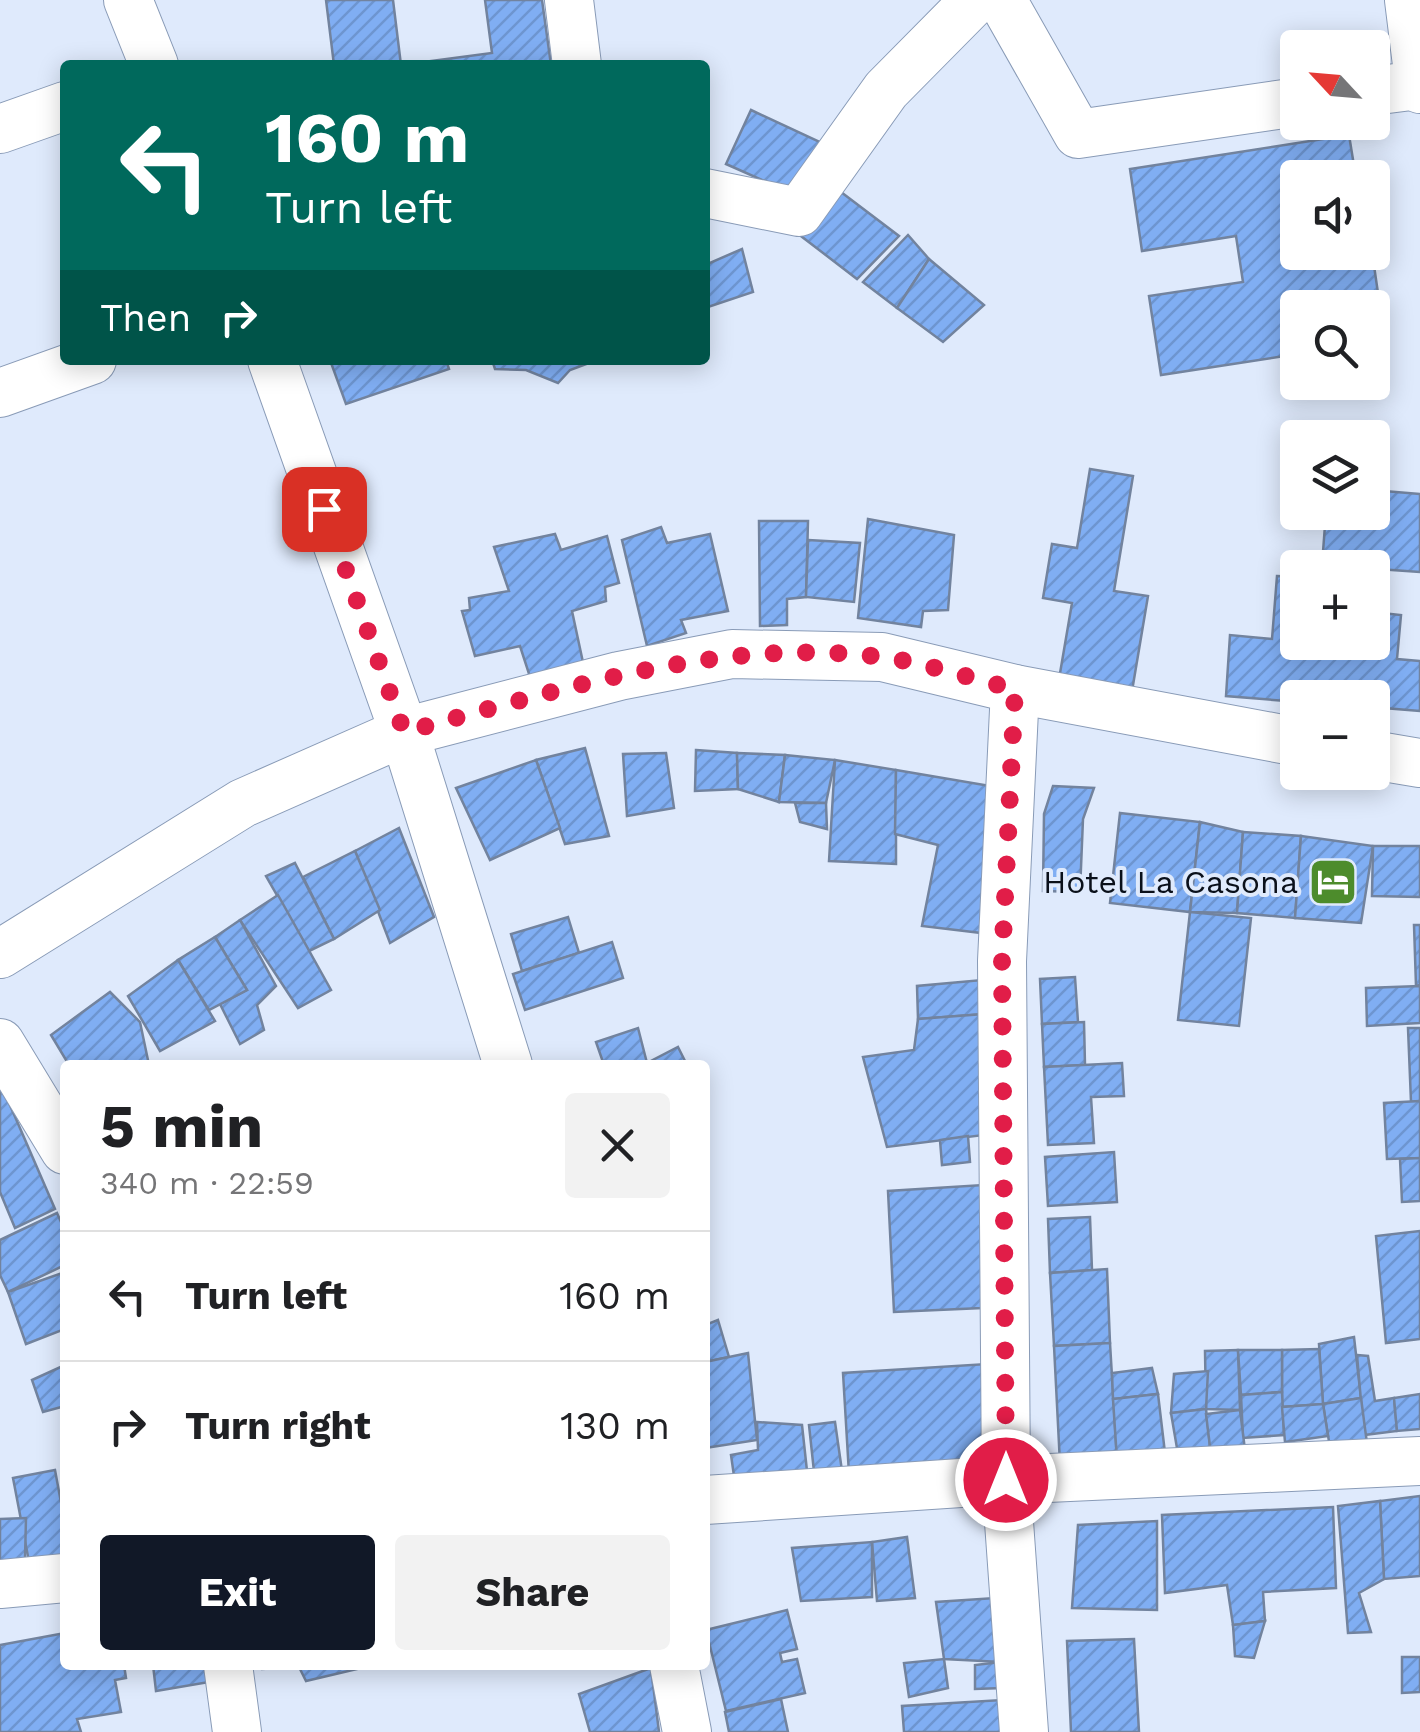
<!DOCTYPE html>
<meta charset="utf-8">
<style>
body{margin:0;font-family:"Work Sans",sans-serif;background:#f2f2f2;color:#202124;height:100vh;display:flex;flex-direction:column;font-size:38px;white-space:nowrap}
*{box-sizing:border-box;margin:0}
p{font-size:32px;color:#757577}
.icon{flex:none;width:55px;height:55px;fill:none;stroke:currentColor;stroke-width:2;stroke-linecap:round;stroke-linejoin:round}
.map{position:relative;flex:1;overflow:hidden}
.drawer{position:absolute;left:60px;top:1060px;width:650px;height:610px;display:flex;flex-direction:column;background:#fff;border-radius:10px;box-shadow:0 5px 25px #0003}
.drawer>*{flex:none}
.guide{position:absolute;left:60px;top:60px;width:650px;height:305px;border-radius:10px;box-shadow:0 5px 25px #0003;background:#00695c;color:#fff;overflow:hidden}
.needle{width:65px;rotate:296deg}
.tools{position:absolute;left:1280px;top:30px;display:grid;gap:20px}
.tools a{display:grid;place-items:center;width:110px;height:110px;border-radius:10px;background:#fff;box-shadow:0 5px 25px #0003;font-size:50px}
.pin{position:absolute;display:grid;place-items:center;width:85px;height:85px;color:#fff;margin:-42px;border-radius:20px;box-shadow:0 5px 15px #0006}
.me{position:absolute;width:110px;margin:-55px;rotate:0deg;stroke-linejoin:round;filter:drop-shadow(0 0 8px #0008)}
.turn{display:flex;align-items:center;gap:35px;height:210px;padding:0 40px;font-size:45px}
.turn .icon{width:130px;height:130px;stroke-width:2.5}
.turn b{display:block;font-size:70px;line-height:85px}
.then{display:flex;align-items:center;height:95px;padding:0 40px;background:#0003;gap:20px;font-size:38px}
.round{display:grid;place-items:center;flex:none;width:105px;height:105px;border-radius:10px;background:#f2f2f2}
.overview{display:flex;align-items:center;justify-content:space-between;height:170px;padding:0 40px}
h1{font-size:60px;font-weight:700;line-height:75px}
.cta{display:flex;gap:20px;margin-top:auto;padding:20px 40px}
.cta a{flex:1;height:115px;border-radius:10px;background:#111827;color:#fff;font-size:40px;font-weight:700;line-height:115px;text-align:center}
.cta a+a{background:#f2f2f2;color:#202124}
ul{padding:0;list-style:none}
li{display:flex;align-items:center;gap:30px;height:130px;padding:0 40px;border-top:2px solid #e0e0e0}
li div{flex:1}
li b{display:block;font-size:38px}
li em{font-style:normal}
.map>svg:first-child{display:block}
.building{fill:url(#building-hatch);stroke:#72839e;stroke-width:2.5}
.lines{fill:none;stroke-linecap:round;stroke-linejoin:round}
.minor-casing{stroke:#899bb7;stroke-width:50}
.minor{stroke:#fff;stroke-width:48}
.route{stroke:#e11d48;stroke-width:18;stroke-dasharray:0 32.4}
.labels{text-anchor:middle;stroke-width:8;stroke-linejoin:round;paint-order:stroke}
.poi-label{font-size:32px;fill:#0a101a;stroke:#dfeafc;text-anchor:end}
</style>
<div class="map">
<svg width="1420" height="1732" viewBox="0 0 1420 1732">
<defs>
<pattern id="building-hatch" width="6" height="6" patternUnits="userSpaceOnUse" patternTransform="scale(2.5)"><rect width="6" height="6" fill="#80aef3"/><path d="M-1 1l2-2M0 6l6-6M5 7l2-2" fill="none" stroke="#6d95d0"/></pattern>
</defs>
<rect width="100%" height="100%" fill="#dfeafc"/>
<!-- building -->
<g class="building">
<polygon points="326,0 393,0 401,65 492,53 485,0 542,0 551,65 334,65"/>
<polygon points="751,110 820,142 796,195 726,164"/>
<polygon points="1349,135 1356,178 1298,178 1298,252 1320,252 1321,260 1372,252 1385,341 1372,343 1372,308 1298,308 1298,354 1161,375 1149,296 1243,282 1236,236 1142,251 1130,169"/>
<polygon points="837,189 899,236 857,279 797,233"/>
<polygon points="908,235 929,259 897,308 863,282"/>
<polygon points="742,249 753,292 705,308 705,265"/>
<polygon points="929,259 984,305 943,342 897,308"/>
<polygon points="330,360 446,360 449,369 346,404"/>
<polygon points="492,360 597,360 570,370 558,383 526,370 495,369"/>
<polygon points="1090,469 1133,476 1114,591 1148,596 1131,697 1058,685 1072,603 1043,598 1052,544 1077,548"/>
<polygon points="1372,490 1420,494 1420,572 1322,565 1326,512 1372,512"/>
<polygon points="868,519 954,535 948,610 923,611 921,627 858,618"/>
<polygon points="759,521 808,521 806,597 787,599 787,625 760,626"/>
<polygon points="661,527 667,543 710,534 728,611 681,620 686,633 647,646 622,540"/>
<polygon points="555,534 561,550 607,536 619,583 605,587 606,601 572,611 584,667 531,680 520,646 475,656 462,611 470,610 469,598 509,591 494,547"/>
<polygon points="808,540 860,543 854,602 806,597"/>
<polygon points="1277,576 1298,577 1298,642 1372,642 1372,612 1401,615 1397,659 1420,661 1420,711 1372,707 1372,698 1298,698 1298,702 1226,696 1230,635 1272,639"/>
<polygon points="585,748 609,836 565,844 536,760"/>
<polygon points="696,750 737,753 738,789 695,791"/>
<polygon points="666,753 674,808 627,816 623,754"/>
<polygon points="737,753 785,755 779,802 738,789"/>
<polygon points="785,755 835,760 826,803 779,802"/>
<polygon points="536,760 560,828 490,860 456,788"/>
<polygon points="835,760 896,770 896,864 829,861"/>
<polygon points="896,770 1002,788 990,934 922,926 938,845 895,834"/>
<polygon points="1053,786 1094,788 1083,819 1080,892 1043,891 1044,814"/>
<polygon points="795,803 826,803 827,829 800,822"/>
<polygon points="1120,813 1200,822 1190,912 1110,903"/>
<polygon points="1200,822 1243,832 1237,913 1190,912"/>
<polygon points="399,828 434,917 390,943 355,851"/>
<polygon points="1243,832 1301,836 1295,918 1237,913"/>
<polygon points="1301,836 1373,846 1361,923 1295,918"/>
<polygon points="1373,846 1420,846 1420,897 1372,896"/>
<polygon points="355,851 380,910 334,939 303,877"/>
<polygon points="295,863 334,939 309,951 266,876"/>
<polygon points="278,895 331,990 298,1008 240,920"/>
<polygon points="1190,912 1251,918 1239,1026 1178,1020"/>
<polygon points="568,917 579,953 522,971 511,934"/>
<polygon points="240,920 276,986 257,1005 264,1030 240,1044 220,1004 247,990 215,937"/>
<polygon points="1414,925 1420,925 1420,985 1416,986"/>
<polygon points="215,937 247,990 209,1010 178,960"/>
<polygon points="612,942 623,978 525,1010 513,974"/>
<polygon points="178,960 215,1021 160,1051 128,996"/>
<polygon points="1075,977 1078,1022 1042,1024 1040,979"/>
<polygon points="982,980 984,1014 918,1019 917,986"/>
<polygon points="1420,986 1420,1023 1367,1026 1366,988"/>
<polygon points="110,992 140,1022 149,1065 69,1065 51,1035"/>
<polygon points="984,1014 984,1135 887,1147 863,1057 914,1050 918,1019"/>
<polygon points="1084,1022 1085,1065 1044,1067 1042,1024"/>
<polygon points="638,1028 647,1063 604,1065 596,1042"/>
<polygon points="1408,1028 1420,1028 1420,1101 1411,1102"/>
<polygon points="678,1047 687,1065 648,1065 647,1063"/>
<polygon points="1122,1063 1124,1096 1091,1097 1094,1143 1048,1145 1044,1067"/>
<polygon points="0,1082 55,1209 15,1228 0,1192"/>
<polygon points="1420,1101 1420,1158 1387,1159 1384,1103"/>
<polygon points="968,1136 970,1162 942,1165 940,1140"/>
<polygon points="1114,1152 1117,1202 1048,1206 1045,1157"/>
<polygon points="1420,1158 1420,1201 1402,1202 1400,1159"/>
<polygon points="983,1185 982,1308 894,1312 888,1191"/>
<polygon points="57,1213 65,1231 65,1265 8,1292 0,1275 0,1240"/>
<polygon points="1090,1217 1092,1270 1050,1273 1048,1219"/>
<polygon points="1420,1231 1420,1339 1386,1343 1376,1236"/>
<polygon points="1107,1269 1110,1343 1054,1346 1050,1273"/>
<polygon points="65,1272 65,1329 26,1344 8,1292"/>
<polygon points="718,1320 729,1357 705,1362 705,1325"/>
<polygon points="1354,1337 1361,1398 1323,1404 1319,1344"/>
<polygon points="1110,1343 1117,1460 1060,1464 1054,1346"/>
<polygon points="1319,1349 1323,1404 1282,1407 1282,1350"/>
<polygon points="1238,1350 1240,1410 1206,1409 1205,1351"/>
<polygon points="1238,1350 1282,1350 1282,1392 1241,1395"/>
<polygon points="748,1353 757,1440 705,1448 705,1362"/>
<polygon points="1357,1355 1368,1356 1375,1401 1394,1398 1397,1431 1364,1435"/>
<polygon points="987,1364 993,1464 849,1474 843,1373"/>
<polygon points="65,1365 65,1406 43,1412 32,1380"/>
<polygon points="1152,1368 1158,1394 1113,1399 1112,1373"/>
<polygon points="1208,1371 1206,1409 1171,1413 1174,1374"/>
<polygon points="1282,1392 1284,1435 1243,1438 1241,1395"/>
<polygon points="1158,1394 1165,1453 1117,1460 1113,1399"/>
<polygon points="1420,1394 1420,1429 1397,1431 1394,1398"/>
<polygon points="1361,1398 1368,1451 1331,1454 1323,1404"/>
<polygon points="1323,1404 1328,1436 1285,1442 1282,1407"/>
<polygon points="1206,1409 1211,1455 1178,1454 1171,1413"/>
<polygon points="1240,1410 1245,1450 1211,1455 1206,1414"/>
<polygon points="757,1422 802,1425 808,1480 736,1490 731,1455 758,1450"/>
<polygon points="835,1422 843,1478 815,1481 809,1425"/>
<polygon points="55,1470 65,1524 65,1560 30,1567 13,1478"/>
<polygon points="1420,1496 1420,1576 1384,1579 1380,1501"/>
<polygon points="1380,1501 1384,1579 1359,1593 1371,1632 1348,1633 1338,1506"/>
<polygon points="1333,1507 1336,1588 1263,1592 1265,1621 1233,1625 1227,1585 1165,1593 1162,1515"/>
<polygon points="26,1518 25,1559 0,1562 0,1519"/>
<polygon points="1157,1521 1157,1610 1072,1608 1078,1525"/>
<polygon points="907,1537 915,1598 877,1601 872,1542"/>
<polygon points="872,1542 872,1597 801,1601 792,1548"/>
<polygon points="995,1598 1001,1662 944,1659 936,1602"/>
<polygon points="787,1610 797,1649 780,1653 782,1662 797,1659 805,1693 726,1711 706,1630"/>
<polygon points="1265,1621 1254,1658 1235,1656 1233,1625"/>
<polygon points="65,1633 65,1665 124,1665 126,1678 115,1680 121,1712 77,1719 81,1732 0,1732 0,1645"/>
<polygon points="1134,1639 1139,1732 1071,1732 1067,1641"/>
<polygon points="1402,1657 1420,1657 1420,1692 1402,1693"/>
<polygon points="944,1659 948,1688 909,1697 904,1663"/>
<polygon points="1001,1662 1003,1688 975,1689 975,1665"/>
<polygon points="153,1665 213,1665 215,1681 156,1691"/>
<polygon points="261,1665 357,1665 357,1669 306,1681 299,1667 262,1669"/>
<polygon points="651,1668 659,1732 590,1732 579,1694"/>
<polygon points="781,1699 788,1732 729,1732 725,1712"/>
<polygon points="1002,1700 1003,1732 904,1732 902,1706"/>
</g>
<g class="lines">
<!-- minor casing -->
<g class="minor-casing">
<g id="minor">
<polyline points="128,0 154,65"/>
<polyline points="569,0 577,65"/>
<polyline points="1002,0 1078,134 1298,102"/>
<polyline points="1409,0 1420,89"/>
<polyline points="1372,91 1419,85"/>
<polyline points="0,129 65,106"/>
<polyline points="705,193 799,212 886,90 975,0"/>
<polyline points="272,360 404,732 508,1065"/>
<polyline points="0,393 92,360"/>
<polyline points="1015,689 1002,961 1006,1480 1024,1732"/>
<polyline points="1372,755 1420,763"/>
<polyline points="0,954 243,803 404,732 619,676 732,654 882,657 1015,689 1298,742"/>
<polyline points="0,1043 65,1150"/>
<polyline points="705,1500 1006,1480 1420,1461"/>
<polyline points="0,1584 65,1578"/>
<polyline points="228,1665 237,1732"/>
<polyline points="674,1665 687,1732"/>
</g>
</g>
<!-- minor -->
<use href="#minor" class="minor"/>
</g>
<g class="lines">
<!-- route -->
<path class="route" d="M 324,509 L 404,732 C 559,691 719,636 882,657 C 926,663 972,679 1015,689 L 1002,961 L 1006,1480"/>
</g>
<!-- icons -->
<defs>
<g id="hotel-square" transform="scale(2.5)"><rect x="-9" y="-9" width="18" height="18" rx="4" fill="#4d8c2c" stroke="#dfeafc"/><path d="M-6-4.5h1.5V1H6V5H4.5V3h-9V5H-6ZM-4 0a1.8 1.8 0 1 1 3.6 0ZM.5 0V-2.5h3Q6-2.5 6 0Z" fill="#fff"/></g>
</defs>
<g fill-rule="evenodd">
<use href="#hotel-square" x="1333" y="882"/>
</g>
<g class="labels">
<!-- poi labels -->
<g class="poi-label">
<text x="1298" y="893">Hotel La Casona</text>
</g>
</g>
</svg>
<div class="tools">
<a><svg class="needle" viewBox="-14 -14 28 28"><path d="M0-13l5 13h-10z" fill="#e53935"/><path d="M0 13l5-13h-10z" fill="#757577"/></svg></a>
<a><svg class="icon" aria-label="sound" viewBox="0 0 24 24"><path d="M4 9h4l5-4v14l-5-4H4zM17 9q2 3 0 6"/></svg></a>
<a><svg class="icon" aria-label="search" viewBox="0 0 24 24"><circle cx="10" cy="10" r="6"/><path d="M15 15l6 6"/></svg></a>
<a><svg class="icon" aria-label="layers" viewBox="0 0 24 24"><path d="M12 4l9 5-9 5-9-5zM3 14l9 5 9-5"/></svg></a>
<a>+</a>
<a>−</a>
</div>
<div class="pin" style="left:324px;top:509px;background:#d93025"><svg class="icon" aria-label="arrive" viewBox="0 0 24 24"><path d="M6 21V4h12l-3 4 3 4H6"/></svg></div>
<svg class="me" style="left:1006px;top:1480px" viewBox="-20 -20 40 40"><circle r="17" fill="#e11d48" stroke="#fff" stroke-width="3"/><path d="M0-11L8 9 0 5-8 9z" fill="#fff"/></svg>
<div class="guide">
<div class="turn"><svg class="icon" aria-label="left" viewBox="0 0 24 24"><path d="M17 20v-9H6M10 6l-5 5 5 5"/></svg><div><b>160 m</b>Turn left</div></div>
<div class="then">Then<svg class="icon" aria-label="right" viewBox="0 0 24 24"><path d="M7 20v-9h11M14 6l5 5-5 5"/></svg></div>
</div>
<section class="drawer">
<div class="overview"><div><h1>5 min</h1><p>340 m · 22:59</p></div><a class="round"><svg class="icon" aria-label="close" viewBox="0 0 24 24"><path d="M6 6l12 12M18 6L6 18"/></svg></a></div>
<ul>
<li><svg class="icon" aria-label="left" viewBox="0 0 24 24"><path d="M17 20v-9H6M10 6l-5 5 5 5"/></svg><div><b>Turn left</b></div><em>160 m</em></li>
<li><svg class="icon" aria-label="right" viewBox="0 0 24 24"><path d="M7 20v-9h11M14 6l5 5-5 5"/></svg><div><b>Turn right</b></div><em>130 m</em></li>
</ul>
<div class="cta"><a>Exit</a><a>Share</a></div>
</section>
</div>
